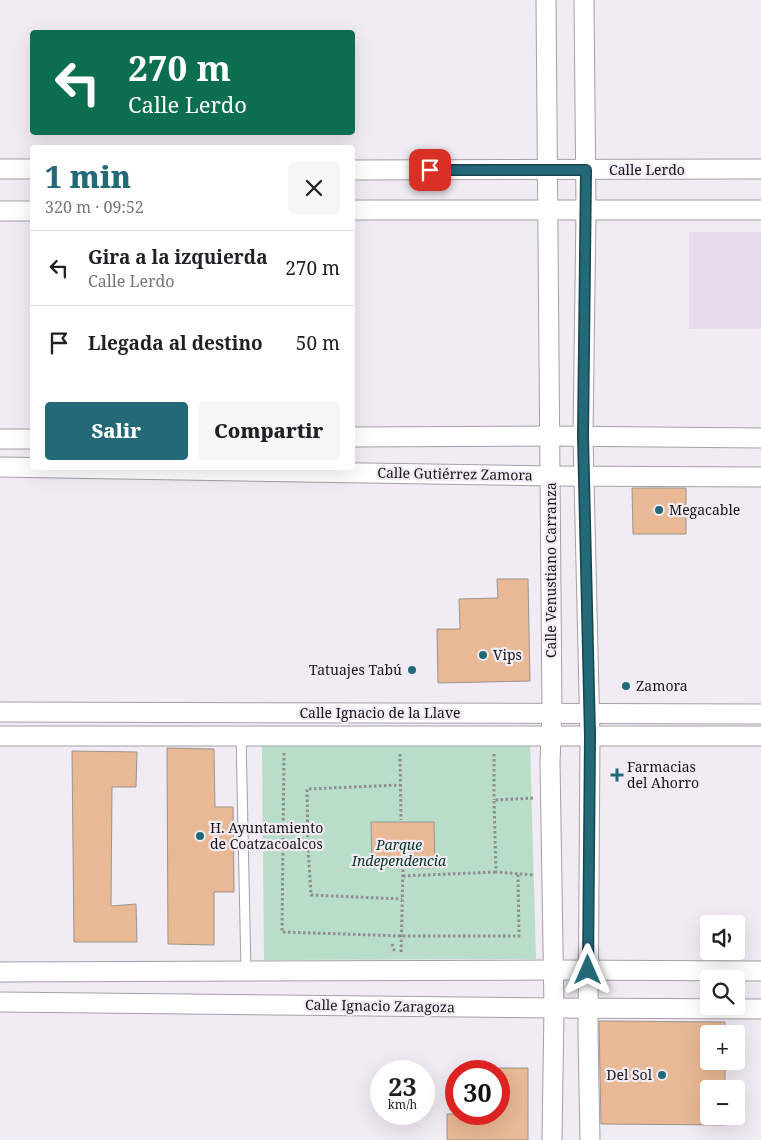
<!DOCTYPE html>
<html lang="es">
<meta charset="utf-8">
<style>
body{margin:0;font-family:"Noto Serif",serif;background:#f6f6f6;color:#202124;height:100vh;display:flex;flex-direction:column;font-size:19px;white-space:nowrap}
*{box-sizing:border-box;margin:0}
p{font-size:16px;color:#757577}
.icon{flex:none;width:28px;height:28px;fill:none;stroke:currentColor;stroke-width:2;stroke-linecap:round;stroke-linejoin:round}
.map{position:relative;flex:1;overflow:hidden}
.panel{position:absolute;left:30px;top:145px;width:325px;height:325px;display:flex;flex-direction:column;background:#fff;border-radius:5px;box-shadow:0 5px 20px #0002}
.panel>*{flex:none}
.banner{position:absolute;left:30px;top:30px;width:325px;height:105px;border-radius:5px;box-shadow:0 5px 20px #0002;background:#0b6e4f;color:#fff;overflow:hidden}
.controls{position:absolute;left:700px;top:915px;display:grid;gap:10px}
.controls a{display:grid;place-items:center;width:45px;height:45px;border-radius:5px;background:#fff;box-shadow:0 5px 20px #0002;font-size:25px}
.speed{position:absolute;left:370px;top:1060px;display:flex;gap:10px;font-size:25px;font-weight:700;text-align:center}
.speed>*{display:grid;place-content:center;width:65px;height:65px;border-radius:50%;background:#fff;box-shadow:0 5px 20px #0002;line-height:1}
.speed small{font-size:12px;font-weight:400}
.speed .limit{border:8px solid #d22;background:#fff;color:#111}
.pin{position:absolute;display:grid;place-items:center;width:42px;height:42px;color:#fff;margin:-21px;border-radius:10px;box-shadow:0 2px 8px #0006}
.me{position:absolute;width:55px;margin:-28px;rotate:0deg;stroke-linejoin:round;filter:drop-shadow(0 0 4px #0008)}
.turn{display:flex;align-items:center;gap:18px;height:105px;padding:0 15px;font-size:22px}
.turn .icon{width:65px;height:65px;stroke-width:2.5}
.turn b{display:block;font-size:35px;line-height:42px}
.round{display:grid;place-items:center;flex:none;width:52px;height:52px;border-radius:5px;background:#f6f6f6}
.head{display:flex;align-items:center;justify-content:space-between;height:85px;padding:0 15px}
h1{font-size:30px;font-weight:800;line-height:38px;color:#236978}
.action{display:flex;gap:10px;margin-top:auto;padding:10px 15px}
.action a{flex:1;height:58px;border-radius:5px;background:#236978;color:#fff;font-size:20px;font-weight:800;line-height:58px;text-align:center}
.action a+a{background:#f6f6f6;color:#202124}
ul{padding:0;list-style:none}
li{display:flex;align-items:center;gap:15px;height:75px;padding:0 15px;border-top:1px solid #e0e0e0}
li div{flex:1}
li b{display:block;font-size:19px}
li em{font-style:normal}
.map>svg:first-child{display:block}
.built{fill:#e6dceb}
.green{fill:#b8ddc8}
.building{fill:#e9b895;stroke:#9c948e}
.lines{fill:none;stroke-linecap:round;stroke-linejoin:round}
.lane-casing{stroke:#a59fa7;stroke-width:11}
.street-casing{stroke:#a59fa7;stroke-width:21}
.path{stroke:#918c92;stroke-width:3;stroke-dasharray:2.5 2.5;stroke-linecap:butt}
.lane{stroke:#fff;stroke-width:9}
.street{stroke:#fff;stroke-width:19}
.route-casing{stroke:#17444e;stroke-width:12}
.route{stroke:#236978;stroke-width:9}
.poi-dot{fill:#236978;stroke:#f1ebf3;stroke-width:2}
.labels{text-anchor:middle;stroke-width:4.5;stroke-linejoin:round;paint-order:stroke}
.street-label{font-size:14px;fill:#161417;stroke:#f1ebf3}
.poi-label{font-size:14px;fill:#161417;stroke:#f1ebf3;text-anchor:start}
.park-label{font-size:14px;font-style:italic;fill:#033420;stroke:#f1ebf3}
</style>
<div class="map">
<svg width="761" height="1140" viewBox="0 0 761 1140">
<rect width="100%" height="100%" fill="#f1ebf3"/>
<!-- built -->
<rect class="built" x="689" y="232" width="72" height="97"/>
<!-- green -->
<polygon class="green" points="262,746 530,746 536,959 264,960"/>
<!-- building -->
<g class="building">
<polygon points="632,488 686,488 686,534 633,534"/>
<polygon points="497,579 528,579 530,681 438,683 437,629 460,629 459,599 498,598"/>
<polygon points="167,748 214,749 215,807 233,807 234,892 214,892 214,945 168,944"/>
<polygon points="72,751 137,752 136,787 112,787 111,906 136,904 137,942 74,942"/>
<polygon points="371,822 434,822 435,868 372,867"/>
<polygon points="599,1021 725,1022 725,1034 709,1034 709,1061 725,1061 725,1089 709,1089 709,1116 724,1116 724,1125 601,1124"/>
<polygon points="499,1068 528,1068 528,1140 447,1140 447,1114 499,1114"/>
</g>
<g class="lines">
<!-- lane casing -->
<g class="lane-casing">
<polyline id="lane" points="241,736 246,971"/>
</g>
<!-- street casing -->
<g class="street-casing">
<g id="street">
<polyline points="546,0 550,476 552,713 550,762 554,1008 552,1140"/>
<polyline points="584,0 586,210 583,436 590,736 588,1033 590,1140"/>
<polyline points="0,169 32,169"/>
<polyline points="352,170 761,169"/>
<polyline points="352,210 761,210"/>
<polyline points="0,211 32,211"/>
<polyline points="352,437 550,436 761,438"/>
<polyline points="0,439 32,439"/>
<polyline points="0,467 550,476 761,477"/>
<polyline points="0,712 761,714"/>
<polyline points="0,736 761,736"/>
<polyline points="0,972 554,970 761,971"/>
<polyline points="0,1002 554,1008 761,1009"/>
</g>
</g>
<!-- path -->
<g class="path">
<polyline points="284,753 282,932 402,936 519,936 518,874"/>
<polyline points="400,754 401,820"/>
<polyline points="494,754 494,800"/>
<polyline points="533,798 494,800 496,872 534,875"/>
<polyline points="256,847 308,847 311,895 402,899"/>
<polyline points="308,847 307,789 400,785"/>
<polyline points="403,876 496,872"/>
<polyline points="392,944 395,953"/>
<polyline points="401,952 403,868"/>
</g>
<!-- lane -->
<use href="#lane" class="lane"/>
<!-- street -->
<use href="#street" class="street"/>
</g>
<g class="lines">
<!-- route casing -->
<g class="route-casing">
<polyline id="route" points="430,170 586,170 583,436 590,736 588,970"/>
</g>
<!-- route -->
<use href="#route" class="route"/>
</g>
<!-- markers -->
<g class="poi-dot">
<circle cx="659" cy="510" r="5"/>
<circle cx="483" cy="655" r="5"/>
<circle cx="412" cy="670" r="5"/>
<circle cx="626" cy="686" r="5"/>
<path d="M614.5 767.5h5v5h5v5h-5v5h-5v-5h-5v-5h5z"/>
<circle cx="200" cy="836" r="5"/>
<circle cx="662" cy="1075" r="5"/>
</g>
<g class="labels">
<!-- street labels -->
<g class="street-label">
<text x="647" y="175">Calle Lerdo</text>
<text transform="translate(455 474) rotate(1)" y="5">Calle Gutiérrez Zamora</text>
<text transform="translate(551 570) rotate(-90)" y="5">Calle Venustiano Carranza</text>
<text x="380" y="718">Calle Ignacio de la Llave</text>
<text transform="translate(380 1006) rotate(1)" y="5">Calle Ignacio Zaragoza</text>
</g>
<!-- poi labels -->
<g class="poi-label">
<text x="669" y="515">Megacable</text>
<text x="493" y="660">Vips</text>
<text x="402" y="675" text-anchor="end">Tatuajes Tabú</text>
<text x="636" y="691">Zamora</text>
<text x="627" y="772">Farmacias<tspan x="627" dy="16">del Ahorro</tspan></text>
<text x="210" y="833">H. Ayuntamiento<tspan x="210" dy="16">de Coatzacoalcos</tspan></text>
<text x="652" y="1080" text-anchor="end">Del Sol</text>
</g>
<!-- park labels -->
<g class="park-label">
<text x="399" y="850">Parque<tspan x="399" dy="16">Independencia</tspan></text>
</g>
</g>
</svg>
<div class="controls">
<a><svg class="icon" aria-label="sound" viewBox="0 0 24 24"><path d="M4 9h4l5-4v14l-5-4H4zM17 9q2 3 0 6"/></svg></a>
<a><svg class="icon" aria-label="search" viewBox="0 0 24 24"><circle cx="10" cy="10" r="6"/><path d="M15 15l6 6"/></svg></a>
<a>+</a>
<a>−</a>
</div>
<div class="speed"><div>23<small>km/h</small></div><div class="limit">30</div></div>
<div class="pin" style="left:430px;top:170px;background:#d93025"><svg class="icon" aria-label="arrive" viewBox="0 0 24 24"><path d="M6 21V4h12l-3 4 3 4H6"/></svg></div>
<svg class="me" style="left:588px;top:970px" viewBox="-20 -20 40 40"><path d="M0-17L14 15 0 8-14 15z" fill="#236978" stroke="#fff" stroke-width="4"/></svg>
<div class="banner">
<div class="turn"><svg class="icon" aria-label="left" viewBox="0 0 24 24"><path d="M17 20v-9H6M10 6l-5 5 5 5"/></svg><div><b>270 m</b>Calle Lerdo</div></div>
</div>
<section class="panel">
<div class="head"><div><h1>1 min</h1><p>320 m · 09:52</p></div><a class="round"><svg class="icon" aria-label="close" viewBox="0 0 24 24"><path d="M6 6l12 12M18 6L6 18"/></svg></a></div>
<ul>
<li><svg class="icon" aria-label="left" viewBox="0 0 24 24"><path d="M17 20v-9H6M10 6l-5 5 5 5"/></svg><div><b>Gira a la izquierda</b><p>Calle Lerdo</p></div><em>270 m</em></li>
<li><svg class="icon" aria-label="arrive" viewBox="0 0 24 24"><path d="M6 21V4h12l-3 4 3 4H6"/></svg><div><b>Llegada al destino</b></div><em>50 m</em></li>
</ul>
<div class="action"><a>Salir</a><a>Compartir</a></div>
</section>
</div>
